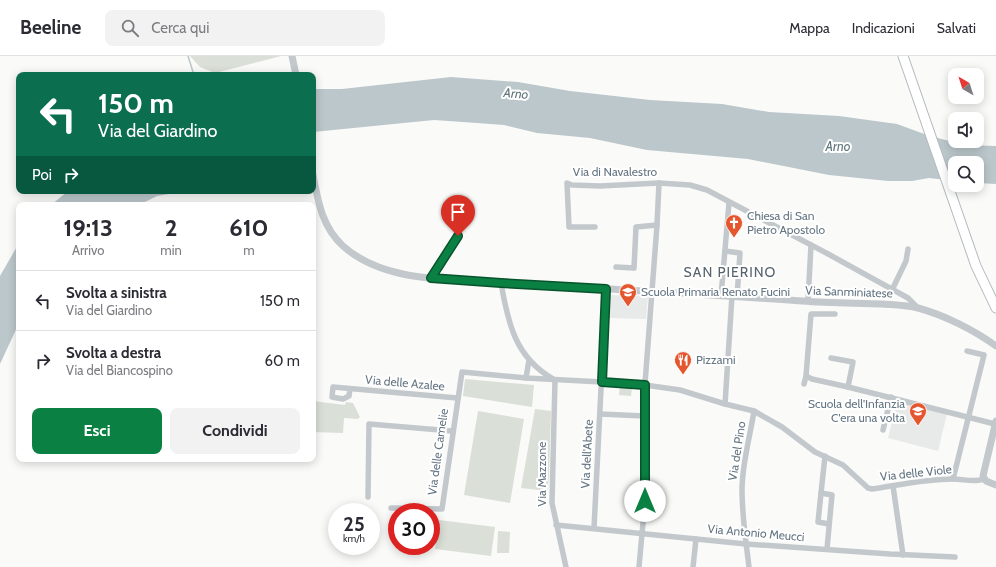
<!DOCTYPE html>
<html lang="it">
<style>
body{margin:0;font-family:Cabin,sans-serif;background:#f2f2f3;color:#2b2b33;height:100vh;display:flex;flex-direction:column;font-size:15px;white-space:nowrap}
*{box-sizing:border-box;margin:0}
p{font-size:13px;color:#7c7c81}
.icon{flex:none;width:22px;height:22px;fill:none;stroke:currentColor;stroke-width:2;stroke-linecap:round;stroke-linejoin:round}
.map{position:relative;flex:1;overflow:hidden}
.drawer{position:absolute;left:16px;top:146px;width:300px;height:260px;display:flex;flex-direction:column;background:#fff;border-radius:8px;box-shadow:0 2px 10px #0003}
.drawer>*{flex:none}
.banner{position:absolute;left:16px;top:16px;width:300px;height:122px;border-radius:8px;box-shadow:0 2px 10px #0003;background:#0b6e4f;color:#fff;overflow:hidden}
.needle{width:26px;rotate:321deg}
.buttons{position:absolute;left:948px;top:12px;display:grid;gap:8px}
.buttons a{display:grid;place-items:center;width:36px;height:36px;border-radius:8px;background:#fff;box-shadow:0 2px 10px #0003;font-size:20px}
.speed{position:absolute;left:328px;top:447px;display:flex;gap:8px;font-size:20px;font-weight:700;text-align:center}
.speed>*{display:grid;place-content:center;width:52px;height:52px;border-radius:50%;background:#fff;box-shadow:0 2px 10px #0003;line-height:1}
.speed small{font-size:10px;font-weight:400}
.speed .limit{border:6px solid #d22;background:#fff;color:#111}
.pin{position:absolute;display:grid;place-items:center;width:34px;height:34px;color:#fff;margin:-41px -17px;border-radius:50% 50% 50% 0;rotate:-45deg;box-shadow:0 0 4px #0007}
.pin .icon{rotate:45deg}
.me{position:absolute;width:44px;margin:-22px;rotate:0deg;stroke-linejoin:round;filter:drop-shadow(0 0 3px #0008)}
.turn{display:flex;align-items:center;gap:14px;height:84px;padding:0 16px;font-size:18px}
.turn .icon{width:52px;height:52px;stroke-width:2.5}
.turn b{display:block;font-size:28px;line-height:34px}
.then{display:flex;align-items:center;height:38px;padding:0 16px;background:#0003;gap:8px;font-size:15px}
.eta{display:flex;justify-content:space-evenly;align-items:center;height:68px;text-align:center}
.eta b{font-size:24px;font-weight:700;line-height:28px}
.action{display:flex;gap:8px;margin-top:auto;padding:8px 16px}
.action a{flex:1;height:46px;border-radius:8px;background:#0b8043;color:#fff;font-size:16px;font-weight:700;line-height:46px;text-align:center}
.action a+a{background:#f2f2f3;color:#2b2b33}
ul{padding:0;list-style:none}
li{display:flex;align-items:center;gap:12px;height:60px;padding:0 16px;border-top:1px solid #e1e1e2}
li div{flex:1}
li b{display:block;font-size:15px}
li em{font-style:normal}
header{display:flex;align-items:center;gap:24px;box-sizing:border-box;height:56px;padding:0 20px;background:#fff;border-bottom:1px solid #e1e1e2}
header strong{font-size:19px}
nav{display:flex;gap:22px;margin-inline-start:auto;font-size:14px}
.search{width:280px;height:36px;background:#f2f2f3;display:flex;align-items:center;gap:10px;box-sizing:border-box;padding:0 14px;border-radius:8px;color:#7c7c81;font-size:15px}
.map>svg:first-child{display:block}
.built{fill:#e8e9e9}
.green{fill:#dadfd7}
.water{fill:#bbc7cb}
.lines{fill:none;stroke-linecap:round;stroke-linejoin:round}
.stream{stroke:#bbc7cb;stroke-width:1.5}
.primary-casing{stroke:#b5babe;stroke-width:11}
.minor{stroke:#c3c8cc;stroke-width:5.5}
.tertiary{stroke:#c3c8cc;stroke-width:7}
.primary{stroke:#fff;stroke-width:9}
.route-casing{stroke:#07532c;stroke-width:10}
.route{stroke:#0b8043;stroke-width:7}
.labels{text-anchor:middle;stroke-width:4;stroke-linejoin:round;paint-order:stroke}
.street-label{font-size:12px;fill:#657683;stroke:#fff}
.poi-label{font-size:12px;fill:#657683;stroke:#fff;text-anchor:start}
.water-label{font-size:13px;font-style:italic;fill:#60757c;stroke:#fff}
.quarter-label{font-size:14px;letter-spacing:1px;fill:#57646e;stroke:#fff}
</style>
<header>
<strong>Beeline</strong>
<div class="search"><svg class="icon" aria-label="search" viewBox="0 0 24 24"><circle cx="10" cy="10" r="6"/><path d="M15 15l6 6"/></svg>Cerca qui</div>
<nav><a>Mappa</a><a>Indicazioni</a><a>Salvati</a></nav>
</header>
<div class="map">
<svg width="996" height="511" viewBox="0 0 996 511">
<rect width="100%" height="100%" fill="#fafaf8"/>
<!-- built -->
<g class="built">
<polygon points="609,239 648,240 646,263 608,262"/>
<polygon points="897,346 947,358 938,395 888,382"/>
</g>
<!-- green -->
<g class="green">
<polygon points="190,0 281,0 215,17 200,11"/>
<polygon points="465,323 534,329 532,351 463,340"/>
<polygon points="620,330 632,331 631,340 619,339"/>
<polygon points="313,345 345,349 346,346 353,347 360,361 358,363 344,362 343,377 313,376"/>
<polygon points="535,353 551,355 549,419 548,435 521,432"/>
<polygon points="478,355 524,363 510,447 464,439"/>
<polygon points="439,464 495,471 491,500 435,493"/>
<polygon points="498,475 510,476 509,497 497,497"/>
</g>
<!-- water -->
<g class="water">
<polygon points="451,21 518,26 570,35 650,44 722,48 769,56 839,60 897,68 927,79 964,89 996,90 996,128 977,127 977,107 955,107 955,125 929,122 912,125 888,125 829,119 748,103 647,94 590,82 537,77 504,69 477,67 434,64 313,76 313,33 342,33"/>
<polygon points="68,135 187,135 157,140 139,149 51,149"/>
<polygon points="19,187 19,267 0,308 0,220"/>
</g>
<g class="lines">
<!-- stream -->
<polyline class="stream" points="188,0 194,19"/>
<!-- primary casing -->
<g class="primary-casing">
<polyline id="primary" points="903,0 976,210 996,252"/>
</g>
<!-- minor -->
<g class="minor">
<polyline points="595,171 569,171 567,127 572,129 600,130 659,127 690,129 707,134 830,199 908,242 917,251"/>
<polyline points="725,195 740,197 737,241"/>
<polyline points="616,211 634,212 636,171 657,169"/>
<polyline points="431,222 458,180"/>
<path d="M 501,227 C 508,267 515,301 553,323"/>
<polyline points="892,234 906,205 908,193"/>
<polyline points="721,240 729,147"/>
<polyline points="808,245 811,189"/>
<polyline points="835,258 811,258 806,320 812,323 848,331 995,368"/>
<polyline points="831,302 853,306 848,331"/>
<polyline points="526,322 529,304"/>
<polyline points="555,324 552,447 566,511"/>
<polyline points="804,328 806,320"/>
<polyline points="350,333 349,340 343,343 332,341 333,331 457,342"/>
<polyline points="725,348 732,240"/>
<polyline points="600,358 644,360"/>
<polyline points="883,374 891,341"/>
<polyline points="825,400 821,437 832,439 827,493"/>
<polyline points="953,423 984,299 967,295"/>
<polyline points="893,430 903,499"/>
<polyline points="821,437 818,466 829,468"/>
<polyline points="368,441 369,368 452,375"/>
<path d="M 391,452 L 442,453 L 462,316 L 526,322 L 602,326 L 645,329 L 680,334 L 725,348 L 754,355 L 782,371 L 815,396 L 843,409 L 868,432 L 872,433 C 899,429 926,423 953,423 C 963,423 975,427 984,423"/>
<polyline points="556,469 746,488 890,498 955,501"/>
<polyline points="594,472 606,233"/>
<polyline points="639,511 645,445 644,341 657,169 659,127"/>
<polyline points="693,511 696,483"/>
<path d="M 749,511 C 746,486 742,460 742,434 C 742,408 750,381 754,355"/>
</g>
<!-- tertiary -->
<g class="tertiary">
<polyline points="292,0 296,19"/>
<path d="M 313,119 C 318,145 322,171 343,190 C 381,224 439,223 486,226 C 532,230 579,231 625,234 C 684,237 743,241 802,245 C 828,247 855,247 881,248 C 894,249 906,249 918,252 C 944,259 974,274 996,290"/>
<polyline points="996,365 983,420 986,425 996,429"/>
</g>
<!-- primary -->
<use href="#primary" class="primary"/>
</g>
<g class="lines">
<!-- route casing -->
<g class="route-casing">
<polyline id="route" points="458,180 431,222 501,227 606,233 602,326 645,329 645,445"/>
</g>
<!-- route -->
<use href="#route" class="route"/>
</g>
<!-- icons -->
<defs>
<g id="church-pin" transform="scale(0.9)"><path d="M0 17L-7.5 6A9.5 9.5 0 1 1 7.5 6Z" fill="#e4572e" stroke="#fff"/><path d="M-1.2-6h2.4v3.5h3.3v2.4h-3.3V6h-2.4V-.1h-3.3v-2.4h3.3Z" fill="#fff"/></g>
<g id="school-pin" transform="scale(0.9)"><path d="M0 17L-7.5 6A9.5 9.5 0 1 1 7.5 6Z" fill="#e4572e" stroke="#fff"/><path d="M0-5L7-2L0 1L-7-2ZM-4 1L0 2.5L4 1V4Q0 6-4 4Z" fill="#fff"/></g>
<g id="restaurant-pin" transform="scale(0.9)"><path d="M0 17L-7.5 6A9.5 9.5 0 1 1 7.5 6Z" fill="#e4572e" stroke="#fff"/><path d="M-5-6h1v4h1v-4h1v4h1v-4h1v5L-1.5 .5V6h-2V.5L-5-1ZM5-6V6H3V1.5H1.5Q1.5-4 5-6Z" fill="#fff"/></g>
</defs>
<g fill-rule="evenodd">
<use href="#church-pin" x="734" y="167"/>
<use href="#school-pin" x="628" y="236"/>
<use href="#restaurant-pin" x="683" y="304"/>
<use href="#school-pin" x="918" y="355"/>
</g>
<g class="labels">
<!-- street labels -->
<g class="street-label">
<text x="615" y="120">Via di Navalestro</text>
<text transform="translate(849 236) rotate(2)" y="4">Via Sanminiatese</text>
<text transform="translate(405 327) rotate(5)" y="4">Via delle Azalee</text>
<text transform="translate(737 395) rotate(-81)" y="4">Via del Pino</text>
<text transform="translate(438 396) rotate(-82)" y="4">Via delle Camelie</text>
<text transform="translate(587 398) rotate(-87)" y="4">Via dell'Abete</text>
<text transform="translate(916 417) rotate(-6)" y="4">Via delle Viole</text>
<text transform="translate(542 418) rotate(-90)" y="4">Via Mazzone</text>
<text transform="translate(756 477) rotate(5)" y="4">Via Antonio Meucci</text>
</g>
<!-- poi labels -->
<g class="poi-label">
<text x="747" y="164">Chiesa di San<tspan x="747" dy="14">Pietro Apostolo</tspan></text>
<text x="641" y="240">Scuola Primaria Renato Fucini</text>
<text x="696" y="308">Pizzami</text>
<text x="905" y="352" text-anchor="end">Scuola dell'Infanzia<tspan x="905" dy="14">C'era una volta</tspan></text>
</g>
<!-- water labels -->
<g class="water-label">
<text transform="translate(516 37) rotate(4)" y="5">Arno</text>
<text x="838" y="95">Arno</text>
</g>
<!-- quarter labels -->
<g class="quarter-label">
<text x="730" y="221">SAN PIERINO</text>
</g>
</g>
</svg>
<div class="buttons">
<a><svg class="needle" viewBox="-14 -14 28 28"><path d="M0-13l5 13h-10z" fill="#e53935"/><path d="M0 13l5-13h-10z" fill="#7c7c81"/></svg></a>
<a><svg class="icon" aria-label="sound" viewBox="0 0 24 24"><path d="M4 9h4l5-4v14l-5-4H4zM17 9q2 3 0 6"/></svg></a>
<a><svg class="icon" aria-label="search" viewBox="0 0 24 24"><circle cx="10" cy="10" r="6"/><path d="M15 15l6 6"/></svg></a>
</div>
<div class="speed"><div>25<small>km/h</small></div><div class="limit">30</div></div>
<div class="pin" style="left:458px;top:180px;background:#d93025"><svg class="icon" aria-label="arrive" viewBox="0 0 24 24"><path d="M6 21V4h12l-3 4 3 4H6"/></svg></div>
<svg class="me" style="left:645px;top:445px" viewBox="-20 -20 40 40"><circle r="19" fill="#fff"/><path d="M0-13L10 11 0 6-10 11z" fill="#0b8043"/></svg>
<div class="banner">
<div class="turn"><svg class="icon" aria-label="left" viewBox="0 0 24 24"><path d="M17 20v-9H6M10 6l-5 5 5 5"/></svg><div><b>150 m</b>Via del Giardino</div></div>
<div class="then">Poi<svg class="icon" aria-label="right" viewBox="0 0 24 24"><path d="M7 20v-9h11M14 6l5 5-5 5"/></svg></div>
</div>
<section class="drawer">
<div class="eta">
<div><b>19:13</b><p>Arrivo</p></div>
<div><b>2</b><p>min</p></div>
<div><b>610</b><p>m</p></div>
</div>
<ul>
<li><svg class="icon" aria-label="left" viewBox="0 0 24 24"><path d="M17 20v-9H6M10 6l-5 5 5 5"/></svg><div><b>Svolta a sinistra</b><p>Via del Giardino</p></div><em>150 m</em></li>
<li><svg class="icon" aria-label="right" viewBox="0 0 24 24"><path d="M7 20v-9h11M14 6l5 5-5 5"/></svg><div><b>Svolta a destra</b><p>Via del Biancospino</p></div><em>60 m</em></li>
</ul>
<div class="action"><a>Esci</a><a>Condividi</a></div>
</section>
</div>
